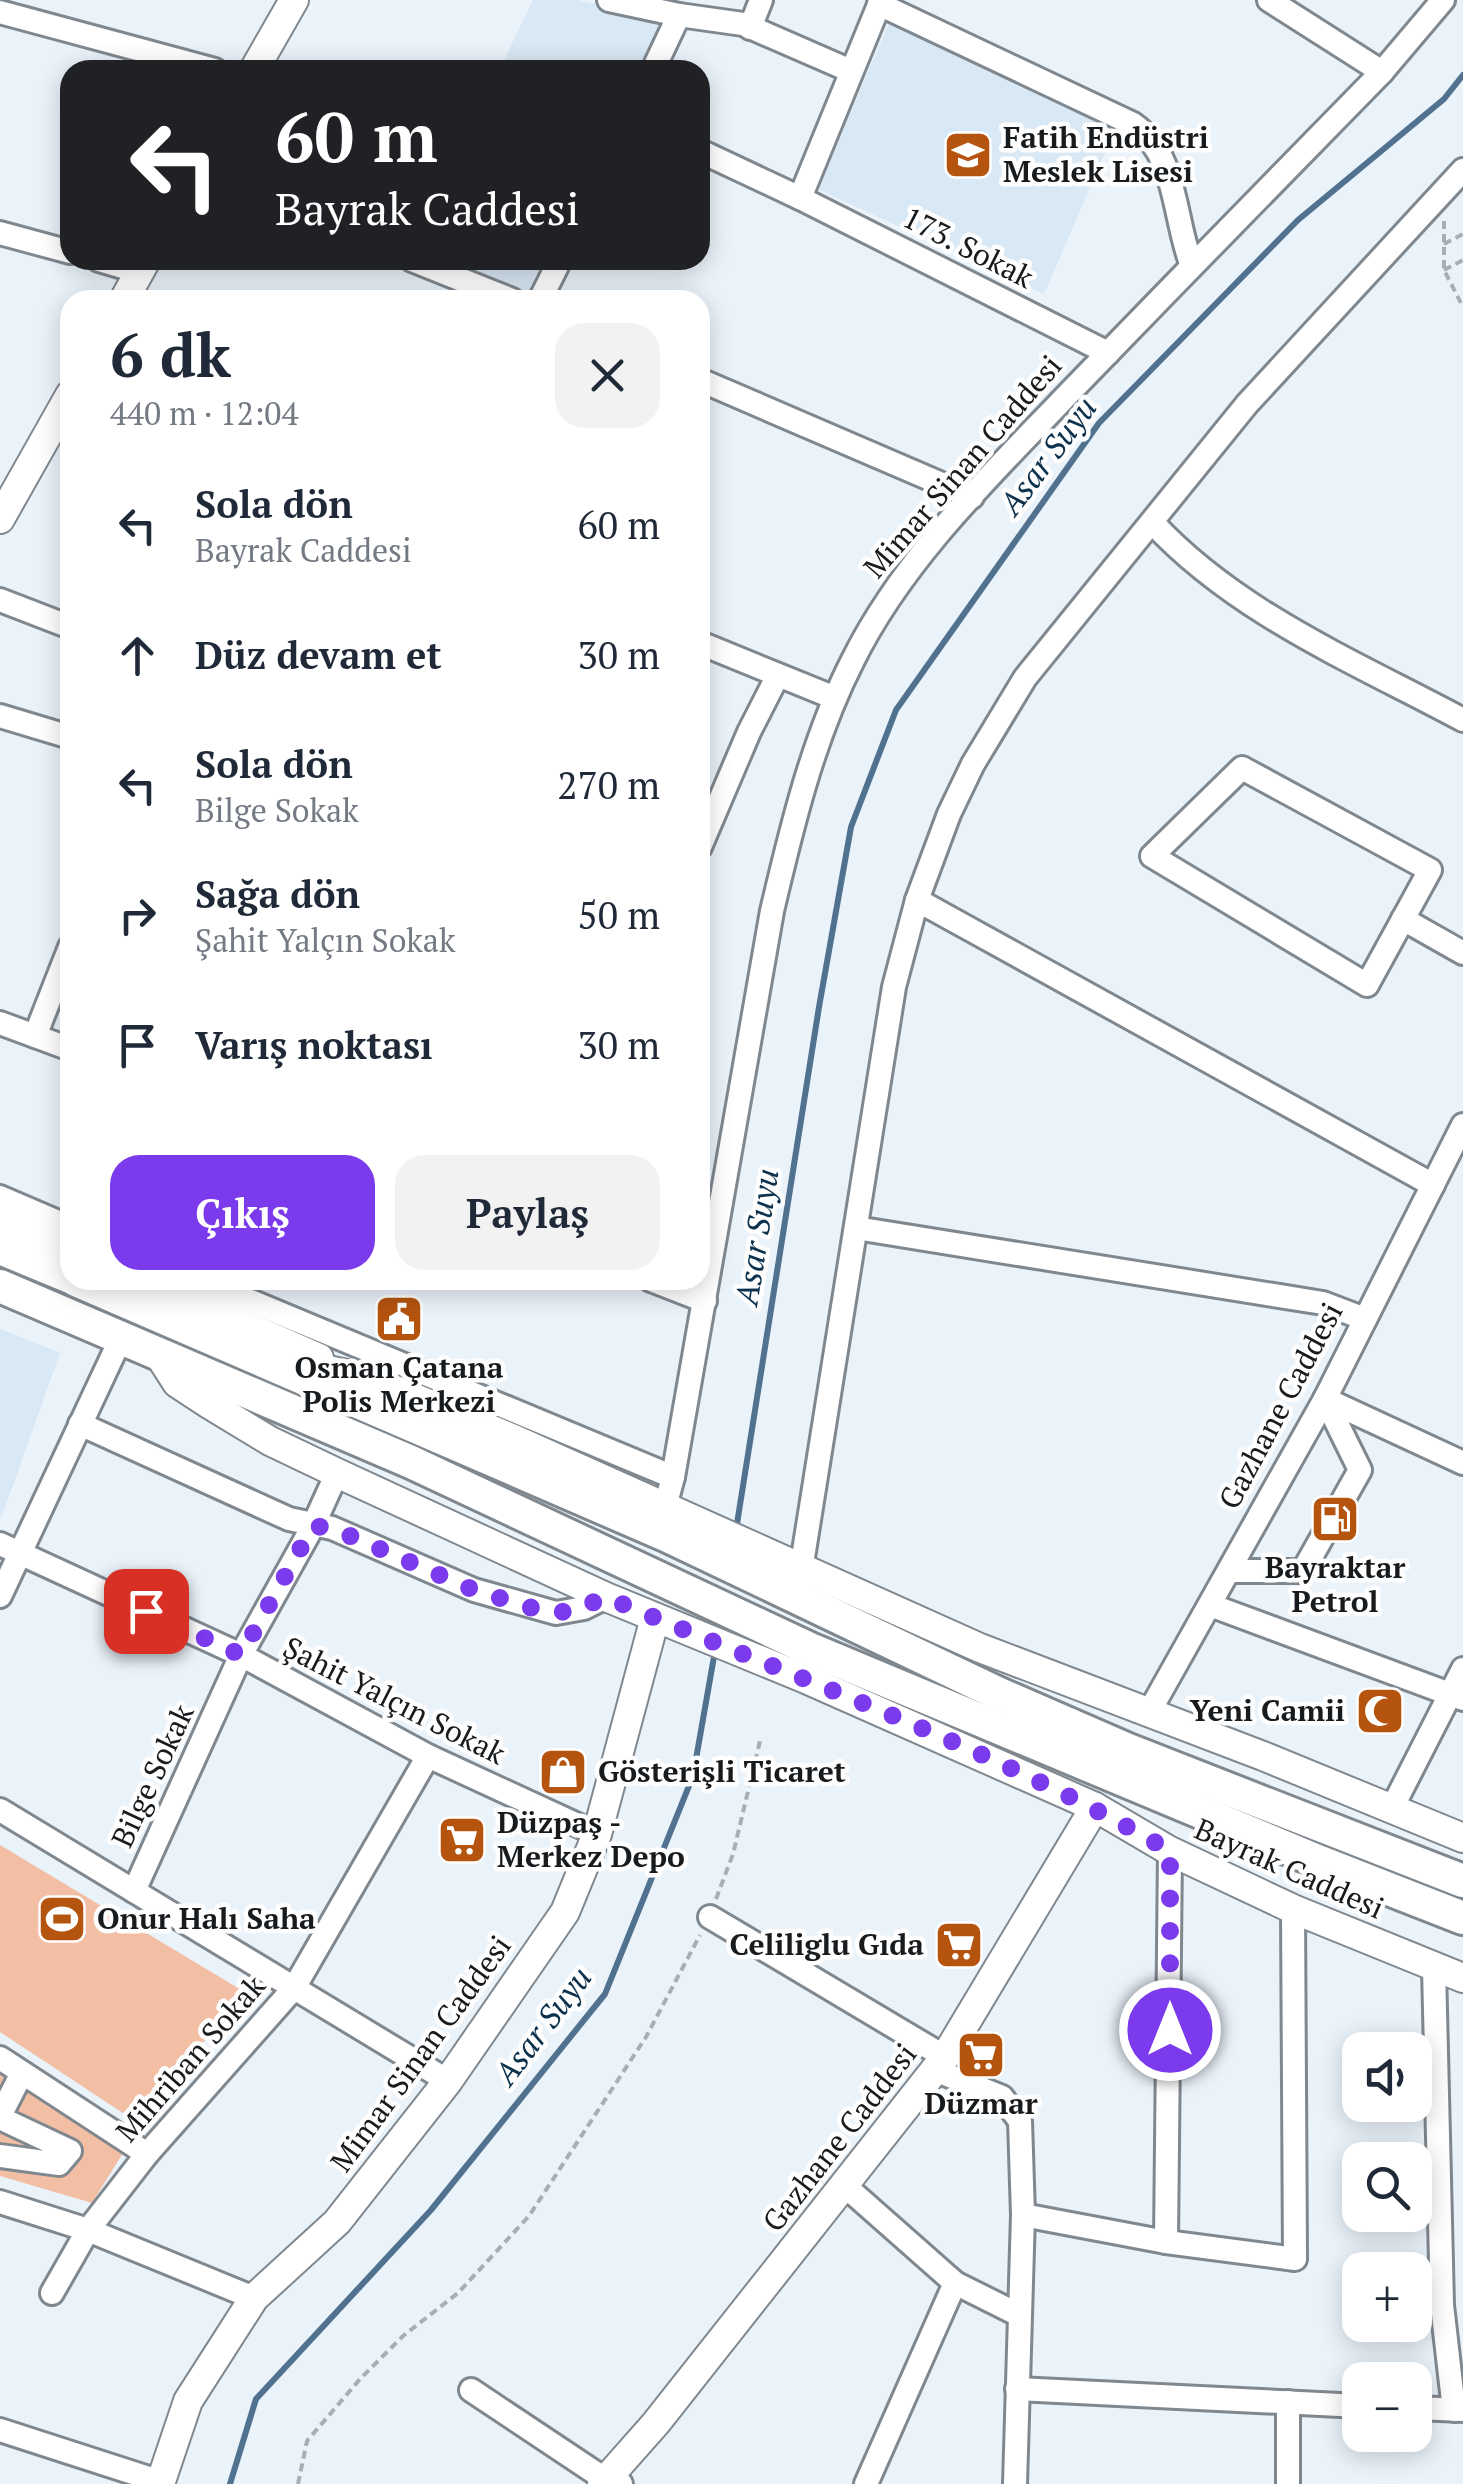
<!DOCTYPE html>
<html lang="tr">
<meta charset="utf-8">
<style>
body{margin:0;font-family:"PT Serif",serif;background:#f2f2f3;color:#1f2937;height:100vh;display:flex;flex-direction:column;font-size:38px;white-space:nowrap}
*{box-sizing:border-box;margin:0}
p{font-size:32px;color:#747a83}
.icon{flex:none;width:55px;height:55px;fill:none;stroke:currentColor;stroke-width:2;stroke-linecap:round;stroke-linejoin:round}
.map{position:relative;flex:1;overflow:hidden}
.panel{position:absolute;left:60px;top:290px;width:650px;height:1000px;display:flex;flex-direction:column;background:#fff;border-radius:30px;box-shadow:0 5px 25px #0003}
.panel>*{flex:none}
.top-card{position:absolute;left:60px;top:60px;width:650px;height:210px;border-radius:30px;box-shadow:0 5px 25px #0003;background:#202124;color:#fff;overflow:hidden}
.buttons{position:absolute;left:1342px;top:2032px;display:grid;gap:20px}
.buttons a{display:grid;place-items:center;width:90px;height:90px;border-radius:20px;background:#fff;box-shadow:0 5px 25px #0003;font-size:50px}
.pin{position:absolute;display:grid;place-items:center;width:85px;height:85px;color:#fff;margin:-42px;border-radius:20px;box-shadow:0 5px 15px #0006}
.me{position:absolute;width:110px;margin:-55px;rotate:0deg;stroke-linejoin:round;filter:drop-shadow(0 0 8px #0008)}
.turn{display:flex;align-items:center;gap:35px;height:210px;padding:0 50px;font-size:45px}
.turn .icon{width:130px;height:130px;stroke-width:2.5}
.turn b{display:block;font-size:70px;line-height:85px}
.round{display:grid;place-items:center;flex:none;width:105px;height:105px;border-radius:30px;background:#f2f2f3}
.head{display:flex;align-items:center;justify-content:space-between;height:170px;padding:0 50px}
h1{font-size:60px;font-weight:700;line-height:75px}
.primary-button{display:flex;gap:20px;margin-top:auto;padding:20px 50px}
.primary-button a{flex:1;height:115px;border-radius:30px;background:#7c3aed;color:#fff;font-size:40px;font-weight:700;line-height:115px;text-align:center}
.primary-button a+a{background:#f2f2f3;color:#1f2937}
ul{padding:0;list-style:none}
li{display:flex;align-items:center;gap:30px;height:130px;padding:0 50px}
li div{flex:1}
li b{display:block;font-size:38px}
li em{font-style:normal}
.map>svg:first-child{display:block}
.built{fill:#d9e8f5}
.green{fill:#f3bfa4}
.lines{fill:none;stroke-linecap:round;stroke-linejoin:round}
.stream{stroke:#51728f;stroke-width:6}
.minor-casing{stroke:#80888f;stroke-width:28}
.major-casing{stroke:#80888f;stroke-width:32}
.highway-casing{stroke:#80888f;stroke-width:38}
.path{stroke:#a8aeb5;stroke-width:4;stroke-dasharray:8 5;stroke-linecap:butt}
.minor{stroke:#fff;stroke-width:22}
.major{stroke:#fff;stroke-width:28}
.highway{stroke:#fff;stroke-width:32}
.route{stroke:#7c3aed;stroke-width:18;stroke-dasharray:0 32.4}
.labels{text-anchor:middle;stroke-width:9;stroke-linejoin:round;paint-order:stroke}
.poi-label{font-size:30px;font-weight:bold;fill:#181b1e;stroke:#fefefe;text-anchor:start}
.street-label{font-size:30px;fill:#181b1e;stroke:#fefefe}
.water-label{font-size:32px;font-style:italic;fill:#0c314d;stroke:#fefefe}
</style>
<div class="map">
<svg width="1463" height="2484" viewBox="0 0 1463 2484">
<rect width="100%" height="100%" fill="#eaf2fa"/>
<!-- built -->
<g class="built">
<polygon points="533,0 578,0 664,21 639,70 499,70"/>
<polygon points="891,18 1119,121 1044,294 818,189"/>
<polygon points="448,260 544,260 528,293"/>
<polygon points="0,1329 60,1353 2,1516 0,1515"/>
</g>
<!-- green -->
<g class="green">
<polygon points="0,1845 248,1994 132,2119 0,2032"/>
<polygon points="0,2071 123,2153 92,2203 0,2176"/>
</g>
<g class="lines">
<!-- stream -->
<g class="stream">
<polyline points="736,1530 819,1007 851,827 896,710 1099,423 1298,220 1444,99 1463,75"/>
<polyline points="230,2484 256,2399 431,2210 605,1994 693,1776 715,1651"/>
</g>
<!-- minor casing -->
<g class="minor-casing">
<g id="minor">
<polyline points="609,0 679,15 743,24 851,71"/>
<polyline points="1269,0 1382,72"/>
<path d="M 879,4 L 1133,124 C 1178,155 1173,218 1192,266"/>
<polyline points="0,12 215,70"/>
<polyline points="750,28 761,0"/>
<polyline points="653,70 679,15"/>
<polyline points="700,151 800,198 1108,353"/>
<polyline points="800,198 881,0"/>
<polyline points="0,233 70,252"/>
<polyline points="99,260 140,272"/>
<polyline points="412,260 512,300"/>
<polyline points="540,300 560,260"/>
<polyline points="700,380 972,497"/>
<path d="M 1152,522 C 1236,613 1355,662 1463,720"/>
<polyline points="0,600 70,627"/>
<polyline points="700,643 835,698"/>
<polyline points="0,716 70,737"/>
<polygon points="1242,768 1430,870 1367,985 1152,856"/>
<polyline points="700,847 749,732 778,675"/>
<polyline points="917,900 1433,1185"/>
<polyline points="1403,919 1463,953"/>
<polyline points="0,1023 70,1049"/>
<polyline points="35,1036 70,947"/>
<polyline points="0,1197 70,1227"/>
<polyline points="856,1228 1323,1303 1365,1319"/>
<polyline points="200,1280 673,1477"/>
<polyline points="651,1280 705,1301"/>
<polyline points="1325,1399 1463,1463"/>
<polyline points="80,1424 289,1519 332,1528 474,1590 556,1613 584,1608 606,1597"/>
<path d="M 665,1507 L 673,1477 L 772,911 C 792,826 813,738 853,660 C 904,557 993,473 1071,391 C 1174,284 1279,178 1382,72 L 1443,0"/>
<polyline points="0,1544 241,1655 428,1756 597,1834"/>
<polyline points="801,1570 894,987 917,900 949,814 973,764 1025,678 1247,404 1463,170"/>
<polyline points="1229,1571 1303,1571 1360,1470 1325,1399"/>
<polyline points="0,1596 121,1338"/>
<polyline points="1210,1605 1463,1699"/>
<polyline points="1148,1714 1325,1399 1463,1125"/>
<polyline points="0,1810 448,2081"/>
<polyline points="1391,1810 1463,1669"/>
<polyline points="134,1891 241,1655 313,1526 337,1473"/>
<polyline points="710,1917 945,2057"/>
<polyline points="1434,1968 1442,2305 1454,2410"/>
<polyline points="0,2058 147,2154"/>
<polyline points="935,2070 1002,2097 1020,2121 1023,2215 1015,2484"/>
<polyline points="0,2116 22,2073"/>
<polyline points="0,2118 70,2151 59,2164 0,2156"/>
<polyline points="844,2185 955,2283 1019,2315"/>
<polyline points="0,2202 88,2230 254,2298"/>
<polyline points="1023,2215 1166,2242 1295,2259 1293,1909"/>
<polyline points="1166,2242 1170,1851"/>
<polyline points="52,2293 88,2230 147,2154 294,1988 428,1756"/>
<polyline points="1017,2389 1360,2406"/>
<polyline points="471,2390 606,2480 621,2484"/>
<polyline points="1415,2408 1463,2410"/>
<polyline points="0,2430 161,2482"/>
<polyline points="866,2484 955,2283"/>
<polyline points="1288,2484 1288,2402"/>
</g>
</g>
<!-- major casing -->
<g class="major-casing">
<g id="major">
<polyline points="254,70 294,0"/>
<polyline points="124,300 146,260"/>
<polyline points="0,519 70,395"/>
<polyline points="0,1221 70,1249"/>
<polyline points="142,1280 319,1358"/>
<polyline points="159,1355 177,1383 209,1404 270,1441 337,1473 606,1597 806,1679 1095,1807 1170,1851 1293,1909 1463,1978"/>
<polyline points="289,1362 366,1378 516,1440 980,1648 1263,1756 1463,1838"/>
<polyline points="160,2484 188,2401 254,2298 337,2222 448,2081 565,1912 597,1834 655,1618"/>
<polyline points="602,2484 656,2423 945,2057 1095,1807"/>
</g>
</g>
<!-- highway casing -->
<g class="highway-casing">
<g id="highway">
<polyline points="0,1248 70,1277"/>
<polyline points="76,1280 668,1536 997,1693 1128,1750 1463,1881"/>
<polyline points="0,1286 411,1462 810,1649 1320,1862 1463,1918"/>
</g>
</g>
<!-- path -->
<g class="path">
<polyline points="1444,221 1444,270 1463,307"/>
<polyline points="1444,244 1463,234"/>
<polyline points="1444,270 1463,260"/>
<polyline points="716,1899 733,1854 761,1737"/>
<polyline points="298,2484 307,2441 360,2379 403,2336 458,2293 529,2216 646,2037 700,1935"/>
</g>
<!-- minor -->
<use href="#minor" class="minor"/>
<!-- major -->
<use href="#major" class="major"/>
<!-- highway -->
<use href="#highway" class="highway"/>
</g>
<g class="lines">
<!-- route -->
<path class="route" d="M 146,1611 L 241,1655 L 313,1526 L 332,1528 L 474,1590 L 542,1611 L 570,1612 L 606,1597 C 795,1678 992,1747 1170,1851 L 1170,2030"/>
</g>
<!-- icons -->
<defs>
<g id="school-square" transform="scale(2.5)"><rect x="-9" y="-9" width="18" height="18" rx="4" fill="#b4540f" stroke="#fefefe"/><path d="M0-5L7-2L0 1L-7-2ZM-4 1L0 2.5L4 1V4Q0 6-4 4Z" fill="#fff"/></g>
<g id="civic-square" transform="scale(2.5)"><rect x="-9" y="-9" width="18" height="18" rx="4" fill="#b4540f" stroke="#fefefe"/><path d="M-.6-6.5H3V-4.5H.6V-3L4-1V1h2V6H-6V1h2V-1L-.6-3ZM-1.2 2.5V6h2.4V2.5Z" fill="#fff"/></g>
<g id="fuel-square" transform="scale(2.5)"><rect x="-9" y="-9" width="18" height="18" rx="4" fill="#b4540f" stroke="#fefefe"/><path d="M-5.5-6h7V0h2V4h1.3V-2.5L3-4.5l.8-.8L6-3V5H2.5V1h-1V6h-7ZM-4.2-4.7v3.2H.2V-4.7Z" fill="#fff"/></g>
<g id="mosque-square" transform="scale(2.5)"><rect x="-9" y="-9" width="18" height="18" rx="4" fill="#b4540f" stroke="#fefefe"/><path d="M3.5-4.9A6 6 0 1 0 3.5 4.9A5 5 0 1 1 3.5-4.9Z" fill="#fff"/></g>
<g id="shop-square" transform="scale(2.5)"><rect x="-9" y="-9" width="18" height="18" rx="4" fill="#b4540f" stroke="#fefefe"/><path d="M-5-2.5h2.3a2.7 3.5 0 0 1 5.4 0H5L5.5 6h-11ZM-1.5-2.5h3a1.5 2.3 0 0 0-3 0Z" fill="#fff"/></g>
<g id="supermarket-square" transform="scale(2.5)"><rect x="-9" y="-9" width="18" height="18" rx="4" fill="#b4540f" stroke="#fefefe"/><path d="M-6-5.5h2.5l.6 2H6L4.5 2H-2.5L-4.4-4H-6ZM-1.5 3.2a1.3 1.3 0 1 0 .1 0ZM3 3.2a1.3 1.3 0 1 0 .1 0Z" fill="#fff"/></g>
<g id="stadium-square" transform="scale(2.5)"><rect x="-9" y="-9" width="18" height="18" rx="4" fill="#b4540f" stroke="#fefefe"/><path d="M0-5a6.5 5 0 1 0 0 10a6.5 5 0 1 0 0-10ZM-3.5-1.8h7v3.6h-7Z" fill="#fff"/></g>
</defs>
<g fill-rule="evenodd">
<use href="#school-square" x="968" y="155"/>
<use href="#civic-square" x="399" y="1319"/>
<use href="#fuel-square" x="1335" y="1519"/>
<use href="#mosque-square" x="1380" y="1711"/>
<use href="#shop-square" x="563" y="1772"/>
<use href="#supermarket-square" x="462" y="1840"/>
<use href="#stadium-square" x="62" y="1919"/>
<use href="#supermarket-square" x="959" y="1945"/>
<use href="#supermarket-square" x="981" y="2055"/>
</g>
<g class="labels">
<!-- poi labels -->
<g class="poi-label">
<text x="1003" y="148">Fatih Endüstri<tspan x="1003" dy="34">Meslek Lisesi</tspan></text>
<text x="399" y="1378" text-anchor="middle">Osman Çatana<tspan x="399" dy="34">Polis Merkezi</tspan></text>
<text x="1335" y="1578" text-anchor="middle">Bayraktar<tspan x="1335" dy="34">Petrol</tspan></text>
<text x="1345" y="1721" text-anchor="end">Yeni Camii</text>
<text x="598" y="1782">Gösterişli Ticaret</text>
<text x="497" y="1833">Düzpaş -<tspan x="497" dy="34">Merkez Depo</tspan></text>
<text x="97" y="1929">Onur Halı Saha</text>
<text x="924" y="1955" text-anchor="end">Celiliglu Gıda</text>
<text x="981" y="2114" text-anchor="middle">Düzmar</text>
</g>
<!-- street labels -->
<g class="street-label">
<text transform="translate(968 248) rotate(27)" y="10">173. Sokak</text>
<text transform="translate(963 467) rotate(-49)" y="10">Mimar Sinan Caddesi</text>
<text transform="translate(1281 1406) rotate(-62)" y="10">Gazhane Caddesi</text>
<text transform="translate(394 1701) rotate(27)" y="10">Şahit Yalçın Sokak</text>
<text transform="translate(153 1776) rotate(-65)" y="10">Bilge Sokak</text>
<text transform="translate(1289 1869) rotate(24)" y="10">Bayrak Caddesi</text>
<text transform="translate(421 2054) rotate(-54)" y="10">Mimar Sinan Caddesi</text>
<text transform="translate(191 2059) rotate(-49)" y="10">Mihriban Sokak</text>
<text transform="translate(840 2138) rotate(-52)" y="10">Gazhane Caddesi</text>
</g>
<!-- water labels -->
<g class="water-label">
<text transform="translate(1048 456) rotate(-53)" y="11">Asar Suyu</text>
<text transform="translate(757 1237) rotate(-81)" y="11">Asar Suyu</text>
<text transform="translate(543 2026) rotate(-53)" y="11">Asar Suyu</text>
</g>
</g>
</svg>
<div class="buttons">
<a><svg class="icon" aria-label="sound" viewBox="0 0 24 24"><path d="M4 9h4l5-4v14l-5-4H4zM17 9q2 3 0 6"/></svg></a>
<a><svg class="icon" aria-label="search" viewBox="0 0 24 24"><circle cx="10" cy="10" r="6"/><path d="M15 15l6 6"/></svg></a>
<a>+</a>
<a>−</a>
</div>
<div class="pin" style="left:146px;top:1611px;background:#d93025"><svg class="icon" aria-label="arrive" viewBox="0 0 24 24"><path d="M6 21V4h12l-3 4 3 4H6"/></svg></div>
<svg class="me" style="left:1170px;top:2030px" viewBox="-20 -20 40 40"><circle r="17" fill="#7c3aed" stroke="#fff" stroke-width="3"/><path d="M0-11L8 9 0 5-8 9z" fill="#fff"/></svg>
<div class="top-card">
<div class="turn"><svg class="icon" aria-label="left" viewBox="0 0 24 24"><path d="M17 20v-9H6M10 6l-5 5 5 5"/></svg><div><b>60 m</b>Bayrak Caddesi</div></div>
</div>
<section class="panel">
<div class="head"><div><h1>6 dk</h1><p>440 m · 12:04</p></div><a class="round"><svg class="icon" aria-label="close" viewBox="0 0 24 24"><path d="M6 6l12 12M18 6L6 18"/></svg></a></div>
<ul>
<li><svg class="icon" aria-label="left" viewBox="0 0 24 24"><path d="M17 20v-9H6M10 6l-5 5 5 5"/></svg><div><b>Sola dön</b><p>Bayrak Caddesi</p></div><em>60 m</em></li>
<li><svg class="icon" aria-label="ahead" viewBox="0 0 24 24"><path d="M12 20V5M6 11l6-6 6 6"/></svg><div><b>Düz devam et</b></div><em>30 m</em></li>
<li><svg class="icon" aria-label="left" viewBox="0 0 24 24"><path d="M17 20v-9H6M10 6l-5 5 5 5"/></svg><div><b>Sola dön</b><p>Bilge Sokak</p></div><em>270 m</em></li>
<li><svg class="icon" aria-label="right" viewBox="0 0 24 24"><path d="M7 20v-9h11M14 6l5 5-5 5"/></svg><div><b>Sağa dön</b><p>Şahit Yalçın Sokak</p></div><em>50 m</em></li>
<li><svg class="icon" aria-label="arrive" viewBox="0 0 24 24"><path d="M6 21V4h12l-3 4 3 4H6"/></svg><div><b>Varış noktası</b></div><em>30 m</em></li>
</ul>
<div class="primary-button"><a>Çıkış</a><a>Paylaş</a></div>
</section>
</div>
